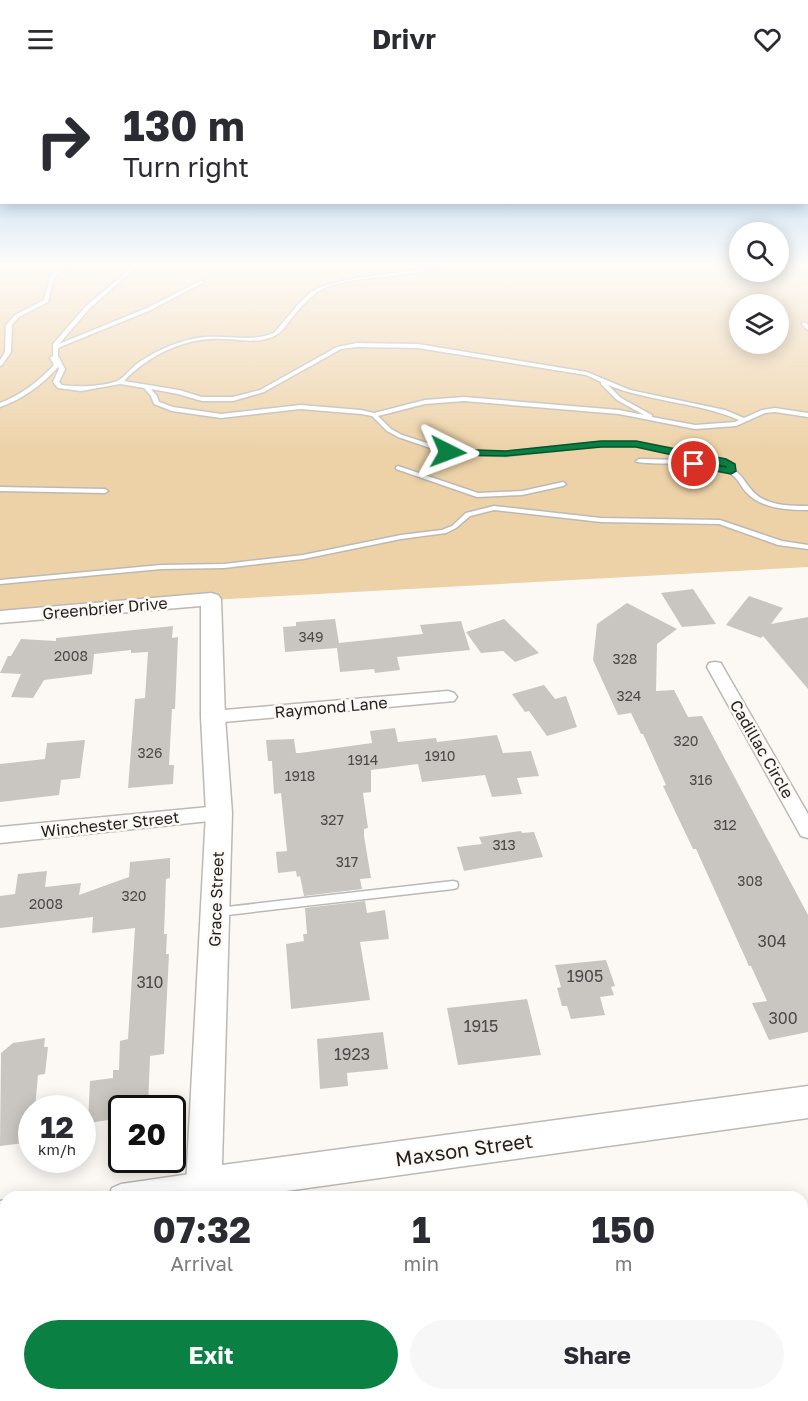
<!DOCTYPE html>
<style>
body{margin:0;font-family:"Golos Text",sans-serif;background:#f7f7f7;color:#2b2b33;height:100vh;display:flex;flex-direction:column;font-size:22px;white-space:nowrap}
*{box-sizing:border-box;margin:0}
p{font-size:20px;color:#7c7c81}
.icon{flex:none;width:33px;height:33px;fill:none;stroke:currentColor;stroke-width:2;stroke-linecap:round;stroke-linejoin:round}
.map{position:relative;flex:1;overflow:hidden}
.details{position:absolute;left:0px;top:1113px;width:808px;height:210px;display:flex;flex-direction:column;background:#fff;border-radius:18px 18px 0 0;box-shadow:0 3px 15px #0003}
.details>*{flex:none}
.top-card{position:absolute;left:0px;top:0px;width:808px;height:126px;box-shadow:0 3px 15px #0003;background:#fff;color:#2b2b33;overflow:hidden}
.buttons{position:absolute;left:729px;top:144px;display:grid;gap:12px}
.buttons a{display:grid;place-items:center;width:60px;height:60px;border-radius:50%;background:#fff;box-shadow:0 3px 15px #0003;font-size:30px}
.speed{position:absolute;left:18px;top:1017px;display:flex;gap:12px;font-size:30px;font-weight:700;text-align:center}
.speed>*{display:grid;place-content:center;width:78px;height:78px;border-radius:50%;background:#fff;box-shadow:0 3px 15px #0003;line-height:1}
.speed small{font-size:15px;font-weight:400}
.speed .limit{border:3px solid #111;border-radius:9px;background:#fff;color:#111}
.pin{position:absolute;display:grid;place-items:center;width:51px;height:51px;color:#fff;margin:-26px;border:3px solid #fff;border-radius:50%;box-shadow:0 2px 6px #0007}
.me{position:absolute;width:66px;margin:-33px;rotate:93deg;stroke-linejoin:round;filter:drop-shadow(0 0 4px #0008)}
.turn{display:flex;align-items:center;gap:21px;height:126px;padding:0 24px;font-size:27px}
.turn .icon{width:78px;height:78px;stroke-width:2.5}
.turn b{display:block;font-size:42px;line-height:51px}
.eta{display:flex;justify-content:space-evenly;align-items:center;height:102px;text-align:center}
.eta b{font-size:36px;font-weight:700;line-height:42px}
.cta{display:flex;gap:12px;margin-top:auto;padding:12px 24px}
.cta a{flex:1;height:69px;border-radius:36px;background:#0b8043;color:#fff;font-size:24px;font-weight:700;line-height:69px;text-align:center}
.cta a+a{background:#f7f7f7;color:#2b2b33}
header{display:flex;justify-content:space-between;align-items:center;height:78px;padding:0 24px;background:#fff;font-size:27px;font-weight:700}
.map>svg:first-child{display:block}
.green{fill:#edd2a8;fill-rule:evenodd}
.building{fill:#c9c6c2}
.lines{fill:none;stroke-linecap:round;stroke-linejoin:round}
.service-casing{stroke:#bcb9b5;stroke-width:3}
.minor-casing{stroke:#bcb9b5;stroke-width:3}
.tertiary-casing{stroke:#bcb9b5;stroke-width:3}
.service{fill:#fff;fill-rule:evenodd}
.minor{fill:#fff;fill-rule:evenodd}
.tertiary{fill:#fff;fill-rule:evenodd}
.route{fill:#0b8043;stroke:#07532c;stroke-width:1.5}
.labels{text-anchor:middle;stroke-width:5;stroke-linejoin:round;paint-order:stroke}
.number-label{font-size:14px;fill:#4a4947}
.street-label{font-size:16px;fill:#201f1e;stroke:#fcf9f5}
.near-number-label{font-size:16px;fill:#4a4947}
.near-street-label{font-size:20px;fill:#201f1e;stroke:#fcf9f5}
</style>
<header><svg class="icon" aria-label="menu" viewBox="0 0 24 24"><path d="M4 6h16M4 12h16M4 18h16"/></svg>Drivr<svg class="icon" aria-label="heart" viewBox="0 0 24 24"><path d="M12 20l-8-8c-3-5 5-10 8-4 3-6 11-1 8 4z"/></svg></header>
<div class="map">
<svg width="808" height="1323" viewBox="0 0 808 1323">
<rect width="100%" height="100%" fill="#fcf9f5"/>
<!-- green -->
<path class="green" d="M 0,187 L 739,187 L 740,194 L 778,194 L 779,187 L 808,187 L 808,489 L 211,522 L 0,539 ZM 740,226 L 778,226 L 778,266 L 740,266 Z"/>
<!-- building -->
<g class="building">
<polygon points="693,511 716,546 682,549 661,515"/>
<polygon points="749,518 783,530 771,546 808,539 808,611 763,558 761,560 726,547"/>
<polygon points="627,525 677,551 657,566 656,613 674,612 688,639 702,638 808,837 808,954 769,962 752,925 767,923 751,888 749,888 696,771 693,771 663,708 666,707 643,656 641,656 631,635 618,637 593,582 597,546"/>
<polygon points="335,541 339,565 423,556 420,547 461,543 470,572 397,579 400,592 375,595 374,591 340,594 337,570 285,574 283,549 296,548 296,544"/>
<polygon points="504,541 539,575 515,584 503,573 481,575 466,554"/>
<polygon points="173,548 172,560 178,559 175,631 172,631 169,687 174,687 173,706 128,710 135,621 145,620 148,574 131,575 131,572 94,576 92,596 44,602 33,620 11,619 21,596 0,595 8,578 11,578 21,561 56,563 56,560"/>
<polygon points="544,607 555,621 566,618 577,649 547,658 529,633 525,634 512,616"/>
<polygon points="395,650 398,664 436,660 437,664 497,657 503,675 531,673 539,698 517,700 522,716 492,719 485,697 422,704 418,686 371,692 371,714 363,715 368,750 364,751 364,758 371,800 360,801 362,811 304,818 300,798 297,799 296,793 278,795 276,774 287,773 281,715 274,716 272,683 268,683 266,662 294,661 296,675 300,675 372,665 370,653"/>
<polygon points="85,662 80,700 61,702 59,717 0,724 0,686 45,681 47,665"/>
<polygon points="521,753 522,755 534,754 543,779 464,793 457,769 482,766 479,759"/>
<polygon points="170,780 170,800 166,801 164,856 167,856 166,876 169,876 164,976 150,978 148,1030 122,1030 122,1040 88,1045 90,1003 113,1000 113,992 119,992 120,963 128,961 135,850 92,855 93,839 0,850 0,818 15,816 18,796 47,793 45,809 81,805 79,817 129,799 130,784"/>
<polygon points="365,823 367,835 385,832 389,861 360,864 370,922 291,931 286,866 304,863 303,856 307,856 305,830"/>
<polygon points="606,882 615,908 611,909 614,917 600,919 605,937 571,941 567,928 562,928 557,910 561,909 555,887"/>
<polygon points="527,921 541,977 458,987 447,930"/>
<polygon points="383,954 388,991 347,995 348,1008 320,1011 317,961"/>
<polygon points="45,960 44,969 48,969 45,996 38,997 35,1030 32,1030 32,1038 27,1038 24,1065 0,1068 1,975 13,965"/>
</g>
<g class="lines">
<!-- service casing -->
<g class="service-casing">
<g id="service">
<polygon points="66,187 70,187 54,199 48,224 19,239 12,247 11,274 2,287 0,288 0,282 5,274 6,247 15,237 44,222 50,198"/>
<path d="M 135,187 L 139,187 L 90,230 L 59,266 L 147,230 L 200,203 L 204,204 L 151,232 L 60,269 L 58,271 L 58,278 L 65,291 L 59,304 L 62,307 C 77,309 102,309 117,303 C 124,300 131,290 138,285 C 154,274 173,265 192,261 C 221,254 248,266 274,255 L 301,223 L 311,214 L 323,208 L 356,200 L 409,193 L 442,187 L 442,188 C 422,194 403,197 383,199 C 364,201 343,202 325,210 C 311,217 301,229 291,241 C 286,247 281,256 272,259 C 255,266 240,261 222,261 C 186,259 149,277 124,303 L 179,312 L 202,319 L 233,319 L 260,312 L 337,269 L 357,265 L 418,266 L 587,294 L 630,312 L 725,332 L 744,340 L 762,332 L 775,330 L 808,335 L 808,339 L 775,334 L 765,335 L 736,348 L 695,351 L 619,336 L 464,323 L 425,326 L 378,338 L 391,351 L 402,357 L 449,372 L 506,374 L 601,364 L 636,364 L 726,382 L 734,387 L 734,392 C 742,397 744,403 750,410 C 763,428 788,428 808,428 L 808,432 C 788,432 762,431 747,415 C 738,405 738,398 725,393 C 696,382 666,388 637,384 L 636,383 L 639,381 L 686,382 L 729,389 L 724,386 L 636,368 L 601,368 L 506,378 L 448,376 L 398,359 L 387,353 L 372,338 L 361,336 L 300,331 L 221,340 L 172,333 L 154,326 L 151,318 L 144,310 L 120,306 L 81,313 L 58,310 L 53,304 L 59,291 L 58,289 C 42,307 23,321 0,329 L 0,325 C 21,317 39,303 54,287 L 50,280 L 53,278 L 53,266 L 86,228 ZM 357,269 L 418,270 L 586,297 L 601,304 L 601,306 L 617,322 L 644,337 L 619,332 L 464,319 L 425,322 L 374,335 L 361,332 L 300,327 L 221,336 L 173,329 L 159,324 L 157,318 L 151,311 L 178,316 L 202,323 L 233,323 L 264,314 L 341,271 ZM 608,307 C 650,324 697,324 739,342 L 735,344 L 695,347 L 652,339 L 652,337 L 621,320 Z"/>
<polygon points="802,245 806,245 808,247 808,252 802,247"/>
<polygon points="398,388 478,415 522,413 563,404 566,406 563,408 522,417 477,419 396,391 396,389"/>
<polygon points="0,409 105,411 108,413 105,415 0,413"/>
<polygon points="494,428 601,440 720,442 782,463 808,467 808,471 778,467 719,446 601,444 494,432 470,438 456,450 446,455 401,461 303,481 224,490 161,491 0,506 0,502 161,487 224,486 303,477 401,457 442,452 452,448 466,435"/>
<polygon points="453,803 457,804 458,807 457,810 453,811 218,838 214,837 213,834 214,831 218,830"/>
<polygon points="6,1206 6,1220 0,1221 0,1207"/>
</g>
</g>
<!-- minor casing -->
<g class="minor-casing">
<g id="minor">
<polygon points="715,584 721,585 723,589 808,736 808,760 801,758 707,589 709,585"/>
<polygon points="448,613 454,615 457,619 454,623 213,645 207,643 204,639 207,635 213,633"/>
<polygon points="219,728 226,730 229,735 226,740 219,742 0,765 0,749"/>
<polygon points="204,1094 213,1098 217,1107 213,1116 207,1119 108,1119 112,1110 121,1106"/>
<polygon points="6,1122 6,1148 0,1149 0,1123"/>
</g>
</g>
<!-- tertiary casing -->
<g class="tertiary-casing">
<g id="tertiary">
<polygon points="211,515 218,517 221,521 225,639 232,735 222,1087 808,1008 808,1040 243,1119 181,1119 186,1107 206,735 201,639 201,528 0,545 0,533"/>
<rect x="166" y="1317" width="40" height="6"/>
</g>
</g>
<!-- service -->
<use href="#service" class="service"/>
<!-- minor -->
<use href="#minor" class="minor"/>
<!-- tertiary -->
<use href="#tertiary" class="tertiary"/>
</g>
<!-- sky -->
<linearGradient id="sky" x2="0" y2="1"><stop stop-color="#8cc0eb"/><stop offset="0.5" stop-color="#fefcfa"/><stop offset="1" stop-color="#fefcfa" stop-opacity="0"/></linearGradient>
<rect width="808" height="372" fill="url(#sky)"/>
<!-- route -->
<polygon class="route" points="601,363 636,363 726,381 735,386 736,393 731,396 694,389 690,386 691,384 727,389 636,369 601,369 506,378 448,377 443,374 448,371 506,373"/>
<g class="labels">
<!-- number labels -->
<g class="number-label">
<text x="311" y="564">349</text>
<text x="71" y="583">2008</text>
<text x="625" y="586">328</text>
<text x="629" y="623">324</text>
<text x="686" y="668">320</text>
<text x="150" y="680">326</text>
<text x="440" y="683">1910</text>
<text x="363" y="687">1914</text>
<text x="300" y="703">1918</text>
<text x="701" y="707">316</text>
<text x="332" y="747">327</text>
<text x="725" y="752">312</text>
<text x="504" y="772">313</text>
<text x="347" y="789">317</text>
<text x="750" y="808">308</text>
<text x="134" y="823">320</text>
<text x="46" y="831">2008</text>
</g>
<!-- street labels -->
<g class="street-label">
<text transform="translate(105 530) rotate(-5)" y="6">Greenbrier Drive</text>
<text transform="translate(331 629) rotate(-5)" y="6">Raymond Lane</text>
<text transform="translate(762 671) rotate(60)" y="6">Cadillac Circle</text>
<text transform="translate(110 746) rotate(-6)" y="6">Winchester Street</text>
<text transform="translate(216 821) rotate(-88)" y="6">Grace Street</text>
</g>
<!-- near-number labels -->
<g class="near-number-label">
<text x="772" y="869">304</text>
<text x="585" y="904">1905</text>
<text x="150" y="910">310</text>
<text x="783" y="946">300</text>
<text x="481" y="954">1915</text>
<text x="352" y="982">1923</text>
</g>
<!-- near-street labels -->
<g class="near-street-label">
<text transform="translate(464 1072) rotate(-8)" y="7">Maxson Street</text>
</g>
</g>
</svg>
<div class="buttons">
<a><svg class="icon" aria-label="search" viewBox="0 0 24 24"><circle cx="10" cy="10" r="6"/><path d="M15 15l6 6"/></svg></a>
<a><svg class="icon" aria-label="layers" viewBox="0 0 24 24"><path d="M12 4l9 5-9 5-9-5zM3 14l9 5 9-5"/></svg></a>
</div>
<div class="speed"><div>12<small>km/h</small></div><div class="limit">20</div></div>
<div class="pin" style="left:694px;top:386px;background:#d93025"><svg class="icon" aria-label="arrive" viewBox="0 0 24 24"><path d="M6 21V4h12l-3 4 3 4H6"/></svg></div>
<svg class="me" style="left:448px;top:374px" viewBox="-20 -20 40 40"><path d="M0-17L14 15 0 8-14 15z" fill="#0b8043" stroke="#fff" stroke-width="4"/></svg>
<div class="top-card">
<div class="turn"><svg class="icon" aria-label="right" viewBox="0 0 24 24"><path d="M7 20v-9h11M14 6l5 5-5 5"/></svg><div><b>130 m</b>Turn right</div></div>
</div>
<section class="details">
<div class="eta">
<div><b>07:32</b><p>Arrival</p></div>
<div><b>1</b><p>min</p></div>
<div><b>150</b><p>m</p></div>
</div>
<div class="cta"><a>Exit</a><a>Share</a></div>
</section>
</div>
